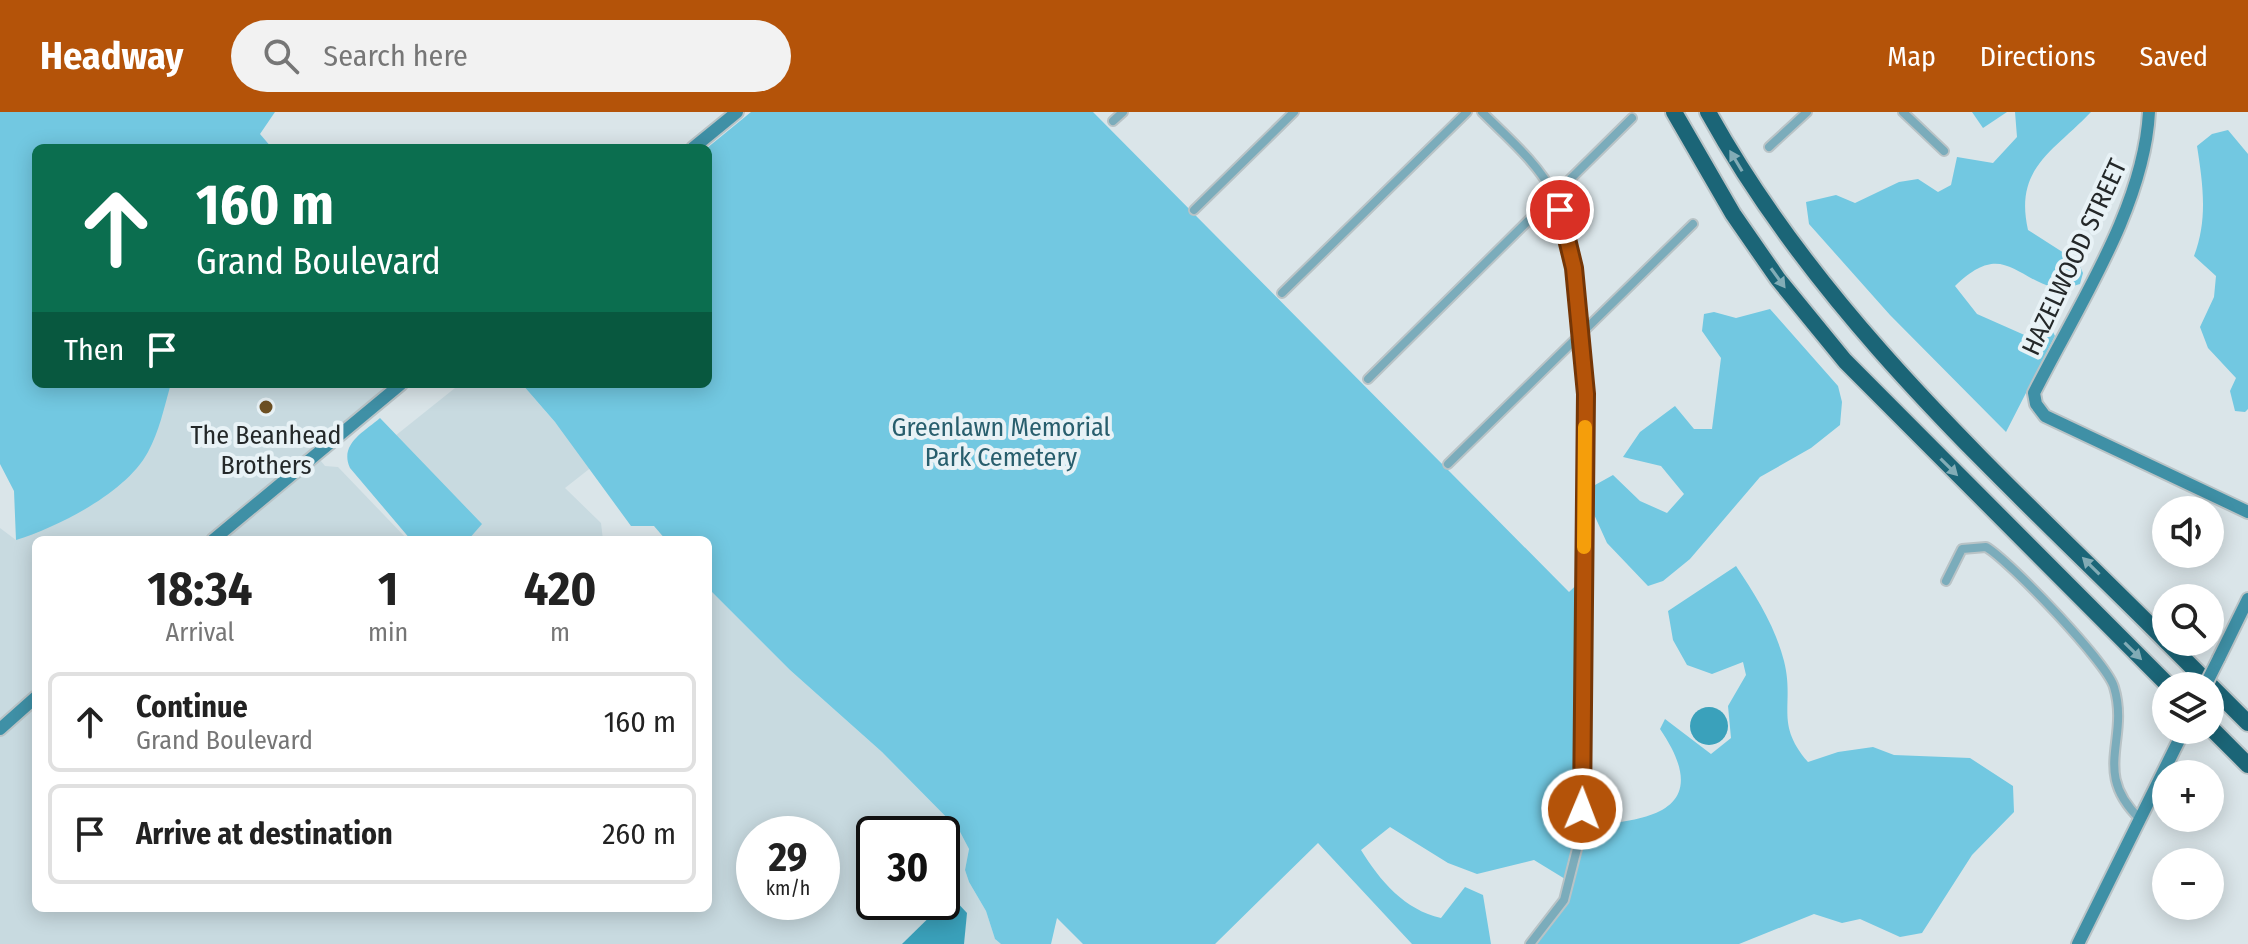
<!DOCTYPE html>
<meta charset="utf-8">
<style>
body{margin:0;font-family:"Fira Sans Condensed",sans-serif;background:#f2f2f2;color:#222;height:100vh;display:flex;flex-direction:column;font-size:30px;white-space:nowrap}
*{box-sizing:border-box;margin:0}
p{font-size:26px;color:#767676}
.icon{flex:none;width:44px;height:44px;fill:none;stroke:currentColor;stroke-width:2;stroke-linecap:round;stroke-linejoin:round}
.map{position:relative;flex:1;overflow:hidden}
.details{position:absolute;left:32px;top:424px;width:680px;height:376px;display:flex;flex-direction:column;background:#fff;border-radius:12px;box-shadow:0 4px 20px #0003}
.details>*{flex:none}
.banner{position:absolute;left:32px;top:32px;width:680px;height:244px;border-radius:12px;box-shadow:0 4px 20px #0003;background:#0b6e4f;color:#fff;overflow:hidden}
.controls{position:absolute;left:2152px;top:384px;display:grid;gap:16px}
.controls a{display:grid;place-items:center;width:72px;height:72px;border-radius:50%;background:#fff;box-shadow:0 4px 20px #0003;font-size:40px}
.speed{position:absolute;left:736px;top:704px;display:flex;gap:16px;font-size:40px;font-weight:700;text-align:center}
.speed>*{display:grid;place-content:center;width:104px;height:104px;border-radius:50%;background:#fff;box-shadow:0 4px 20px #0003;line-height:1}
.speed small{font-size:20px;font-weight:400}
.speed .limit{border:4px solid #111;border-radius:12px;background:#fff;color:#111}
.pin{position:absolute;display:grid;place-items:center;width:68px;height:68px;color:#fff;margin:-34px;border:4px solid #fff;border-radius:50%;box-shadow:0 2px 8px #0007}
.me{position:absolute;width:88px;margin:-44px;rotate:1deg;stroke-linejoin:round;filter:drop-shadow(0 0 6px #0008)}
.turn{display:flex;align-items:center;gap:28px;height:168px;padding:0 32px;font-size:36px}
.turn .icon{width:104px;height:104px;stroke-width:2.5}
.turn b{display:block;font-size:56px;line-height:68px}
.then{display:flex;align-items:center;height:76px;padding:0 32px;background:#0003;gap:16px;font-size:30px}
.eta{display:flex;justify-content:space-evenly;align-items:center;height:136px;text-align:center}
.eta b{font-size:48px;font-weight:700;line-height:56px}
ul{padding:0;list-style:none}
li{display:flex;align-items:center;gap:24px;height:100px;margin:0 16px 12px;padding:0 16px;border:4px solid #e0e0e0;border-radius:12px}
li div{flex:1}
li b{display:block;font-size:30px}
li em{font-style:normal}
header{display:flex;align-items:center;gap:48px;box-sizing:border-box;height:112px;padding:0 40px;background:#b45309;color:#fff}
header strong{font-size:38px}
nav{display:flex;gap:44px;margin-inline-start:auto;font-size:28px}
.search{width:560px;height:72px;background:#f2f2f2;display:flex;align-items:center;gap:20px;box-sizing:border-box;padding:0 28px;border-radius:44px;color:#767676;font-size:30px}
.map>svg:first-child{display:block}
.built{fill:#c8dae0;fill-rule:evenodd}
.green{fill:#72c8e1}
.water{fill:#3aa1bb}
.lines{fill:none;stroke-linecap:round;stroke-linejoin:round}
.street-casing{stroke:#b9c3c6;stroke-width:12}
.secondary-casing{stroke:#b9c3c6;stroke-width:16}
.highway-casing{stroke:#b9c3c6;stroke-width:20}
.street{stroke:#7bacbb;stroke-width:8}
.secondary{stroke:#3f90a6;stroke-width:12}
.highway{stroke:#1b6577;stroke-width:16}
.secondary-bridge-casing{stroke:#b9c3c6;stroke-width:16;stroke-linecap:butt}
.secondary-bridge{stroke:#3f90a6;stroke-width:12}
.oneway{fill:#82acb6}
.route-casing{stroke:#753606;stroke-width:20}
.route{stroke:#b45309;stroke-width:14}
.slow{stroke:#f59e0b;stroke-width:14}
.poi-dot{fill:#6d5023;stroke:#e8f2f6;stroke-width:3}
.labels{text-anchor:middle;stroke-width:8;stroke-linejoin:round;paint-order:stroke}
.street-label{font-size:26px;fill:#242829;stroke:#e8f2f6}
.park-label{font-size:26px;fill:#285e6d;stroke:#e8f2f6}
.poi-label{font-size:26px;fill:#242829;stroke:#e8f2f6}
</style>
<header>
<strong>Headway</strong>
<div class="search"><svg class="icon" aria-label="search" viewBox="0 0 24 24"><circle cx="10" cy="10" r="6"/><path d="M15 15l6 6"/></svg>Search here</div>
<nav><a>Map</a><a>Directions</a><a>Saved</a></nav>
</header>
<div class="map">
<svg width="2248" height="832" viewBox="0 0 2248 832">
<rect width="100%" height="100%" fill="#dae5e9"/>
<!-- built -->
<g class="built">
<path d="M 164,272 L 401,272 L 316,343 L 325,354 L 338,355 L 408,428 L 36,428 L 36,796 L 708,796 L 708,476 L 790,558 L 882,640 L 959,718 L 969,737 L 965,758 L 969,770 L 986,799 L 995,827 L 1001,832 L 0,832 L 0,416 L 16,428 ZM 754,722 L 822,722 L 822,790 L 754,790 ZM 874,722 L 942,722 L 942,790 L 874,790 Z"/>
<polygon points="460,272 522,272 593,354 565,376 601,411 603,428 418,428 384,395 355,356"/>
</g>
<!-- green -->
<g class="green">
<path d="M 0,0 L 275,0 L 260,22 L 272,36 L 36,36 L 36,272 L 170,275 C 164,296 159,320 148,340 C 126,381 58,415 16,428 L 14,379 L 0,352 Z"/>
<path d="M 751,0 L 1093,0 L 1569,480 L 1585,465 L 1581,713 C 1649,710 1716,699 1660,617 L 1665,607 L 1711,642 L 1731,626 L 1728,594 L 1746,563 L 1743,550 L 1712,562 L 1687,553 L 1673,528 L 1668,499 L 1736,454 C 1756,484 1775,514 1784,549 C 1795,593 1774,611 1808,650 L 1838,640 L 1873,635 L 1894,643 L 1970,646 L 2013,674 L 2014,700 L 1972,743 L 1922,821 L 1900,825 L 1860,807 L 1842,811 L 1814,802 L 1739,832 L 1530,832 L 1540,821 L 1570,770 L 1534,748 L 1477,762 L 1448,751 L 1390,715 L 1361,738 C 1380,769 1405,798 1441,806 L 1465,775 L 1483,783 L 1491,832 L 1412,832 L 1318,731 L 1215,832 L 1083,832 L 1057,806 L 1051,832 L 1001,832 L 995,827 L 986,799 L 969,770 L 965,758 L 969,737 L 959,718 L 882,640 L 790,558 L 708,476 L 708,428 L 666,428 L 654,414 L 631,414 L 555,310 L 522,272 L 708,272 L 707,36 Z"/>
<polygon points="1972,0 2007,0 1983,16"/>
<path d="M 2015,0 L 2091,0 C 2053,40 2014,56 2028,118 L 2078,150 L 2083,161 L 2080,172 C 2072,174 2061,178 2054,176 C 2012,163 2001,130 1955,174 L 1977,202 L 2029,225 L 2048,210 L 2055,224 L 2006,320 L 1890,203 L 1809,112 L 1806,90 L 1836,83 L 1855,91 L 1899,70 L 1918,67 L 1938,80 L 1951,73 L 1957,45 L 1993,51 L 2017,25 Z"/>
<path d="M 2228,18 L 2248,42 L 2248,297 L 2245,300 L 2235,299 L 2230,279 L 2236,266 L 2208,236 L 2200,215 L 2214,185 L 2216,164 L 2194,144 C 2208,107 2203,73 2197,34 L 2212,22 Z"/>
<polygon points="1770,197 1838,274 1842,290 1840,313 1811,336 1760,365 1690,447 1663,469 1648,474 1607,431 1592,398 1595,373 1613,363 1640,389 1667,401 1684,382 1661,354 1623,345 1640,320 1675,294 1694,317 1712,317 1721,246 1702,219 1704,202 1714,200 1736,206"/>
<path d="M 380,306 L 482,412 L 468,428 L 411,428 L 350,356 C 339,332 364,320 380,306 Z"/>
</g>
<!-- water -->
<g class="water">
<circle cx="1709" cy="614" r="19"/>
<polygon points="951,784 967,801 964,832 902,832"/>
</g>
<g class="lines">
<!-- street casing -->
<g class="street-casing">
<g id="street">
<path d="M 1482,0 C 1507,25 1538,51 1554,83 C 1584,142 1581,218 1586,282 L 1583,653 L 1579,729 L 1564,788 L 1530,832"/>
<polyline points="1903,0 1944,39"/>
<polyline points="1113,9 1123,0"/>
<polyline points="1769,35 1807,0"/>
<polyline points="1194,98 1294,0"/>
<polyline points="1282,181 1467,0"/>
<polyline points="1368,267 1632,6"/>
<polyline points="1448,352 1693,112"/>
<path d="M 1946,469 L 1962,437 L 1986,435 C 2010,449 2107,551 2114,575 C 2130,628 2091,660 2140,707"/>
</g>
</g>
<!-- secondary casing -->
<g class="secondary-casing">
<g id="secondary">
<path d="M 2149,0 C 2144,96 2077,195 2034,281 L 2036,292 L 2045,304 L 2248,400"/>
<polyline points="693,36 737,0"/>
<polyline points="213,428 401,272"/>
<polyline points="2219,546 2248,487"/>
<polyline points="0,617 36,585"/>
<polyline points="2078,832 2184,618"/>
</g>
</g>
<!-- highway casing -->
<g class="highway-casing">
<g id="highway">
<polyline points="1674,0 1733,102 1778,167 1845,249 2169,574"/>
<path d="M 1708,0 C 1823,208 2000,363 2166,529"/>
<polyline points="2167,530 2248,611"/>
<polyline points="2210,615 2248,653"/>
</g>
</g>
<!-- street -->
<use href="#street" class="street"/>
<!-- secondary -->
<use href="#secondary" class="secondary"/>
<!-- highway -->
<use href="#highway" class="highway"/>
<!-- secondary-bridge casing -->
<g class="secondary-bridge-casing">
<polyline id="secondary-bridge" points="2205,574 2219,546"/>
</g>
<!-- secondary-bridge -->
<use href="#secondary-bridge" class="secondary-bridge"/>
</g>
<!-- one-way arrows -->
<defs><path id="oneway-solid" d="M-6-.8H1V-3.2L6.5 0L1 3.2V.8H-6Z" transform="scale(2)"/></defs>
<g class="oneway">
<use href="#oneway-solid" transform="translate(1736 49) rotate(-121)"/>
<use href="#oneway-solid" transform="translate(1778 166) rotate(54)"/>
<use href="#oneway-solid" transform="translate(1949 355) rotate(45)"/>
<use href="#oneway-solid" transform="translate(2091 454) rotate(-135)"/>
<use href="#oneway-solid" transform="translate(2133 539) rotate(45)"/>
</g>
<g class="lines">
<!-- route casing -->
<g class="route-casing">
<polyline id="route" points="1560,98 1574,156 1586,282 1582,697"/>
</g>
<!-- route -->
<use href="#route" class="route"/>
<!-- slow -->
<polyline class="slow" points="1584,435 1585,315"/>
</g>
<!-- markers -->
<circle class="poi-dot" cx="266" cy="295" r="8"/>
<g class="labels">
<!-- street labels -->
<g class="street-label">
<text transform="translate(2074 145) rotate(-65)" y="9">HAZELWOOD STREET</text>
</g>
<!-- park labels -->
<g class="park-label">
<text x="1001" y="324">Greenlawn Memorial<tspan x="1001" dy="30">Park Cemetery</tspan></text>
</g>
<!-- poi labels -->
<g class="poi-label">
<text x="266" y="332">The Beanhead<tspan x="266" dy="30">Brothers</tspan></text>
</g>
</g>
</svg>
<div class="controls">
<a><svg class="icon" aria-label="sound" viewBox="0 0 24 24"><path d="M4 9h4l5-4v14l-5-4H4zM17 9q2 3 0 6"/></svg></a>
<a><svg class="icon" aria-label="search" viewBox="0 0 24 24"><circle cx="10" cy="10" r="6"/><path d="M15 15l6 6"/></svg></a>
<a><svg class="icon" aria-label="layers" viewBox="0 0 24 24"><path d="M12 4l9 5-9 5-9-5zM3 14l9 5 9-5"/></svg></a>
<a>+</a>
<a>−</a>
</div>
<div class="speed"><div>29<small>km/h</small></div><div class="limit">30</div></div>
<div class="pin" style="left:1560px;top:98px;background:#d93025"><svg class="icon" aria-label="arrive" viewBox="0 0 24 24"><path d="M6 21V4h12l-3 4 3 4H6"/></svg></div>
<svg class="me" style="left:1582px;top:697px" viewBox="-20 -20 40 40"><circle r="17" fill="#b45309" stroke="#fff" stroke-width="3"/><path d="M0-11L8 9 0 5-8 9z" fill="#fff"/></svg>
<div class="banner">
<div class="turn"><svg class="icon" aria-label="ahead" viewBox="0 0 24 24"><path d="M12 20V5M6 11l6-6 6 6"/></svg><div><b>160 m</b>Grand Boulevard</div></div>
<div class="then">Then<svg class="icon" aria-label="arrive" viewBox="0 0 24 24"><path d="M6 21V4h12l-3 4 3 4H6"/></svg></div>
</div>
<section class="details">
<div class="eta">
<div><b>18:34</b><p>Arrival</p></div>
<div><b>1</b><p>min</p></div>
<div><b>420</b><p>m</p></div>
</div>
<ul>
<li><svg class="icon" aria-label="ahead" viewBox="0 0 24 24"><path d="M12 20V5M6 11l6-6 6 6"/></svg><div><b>Continue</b><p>Grand Boulevard</p></div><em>160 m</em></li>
<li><svg class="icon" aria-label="arrive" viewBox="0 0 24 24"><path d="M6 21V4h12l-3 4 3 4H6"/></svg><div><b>Arrive at destination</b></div><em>260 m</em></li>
</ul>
</section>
</div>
